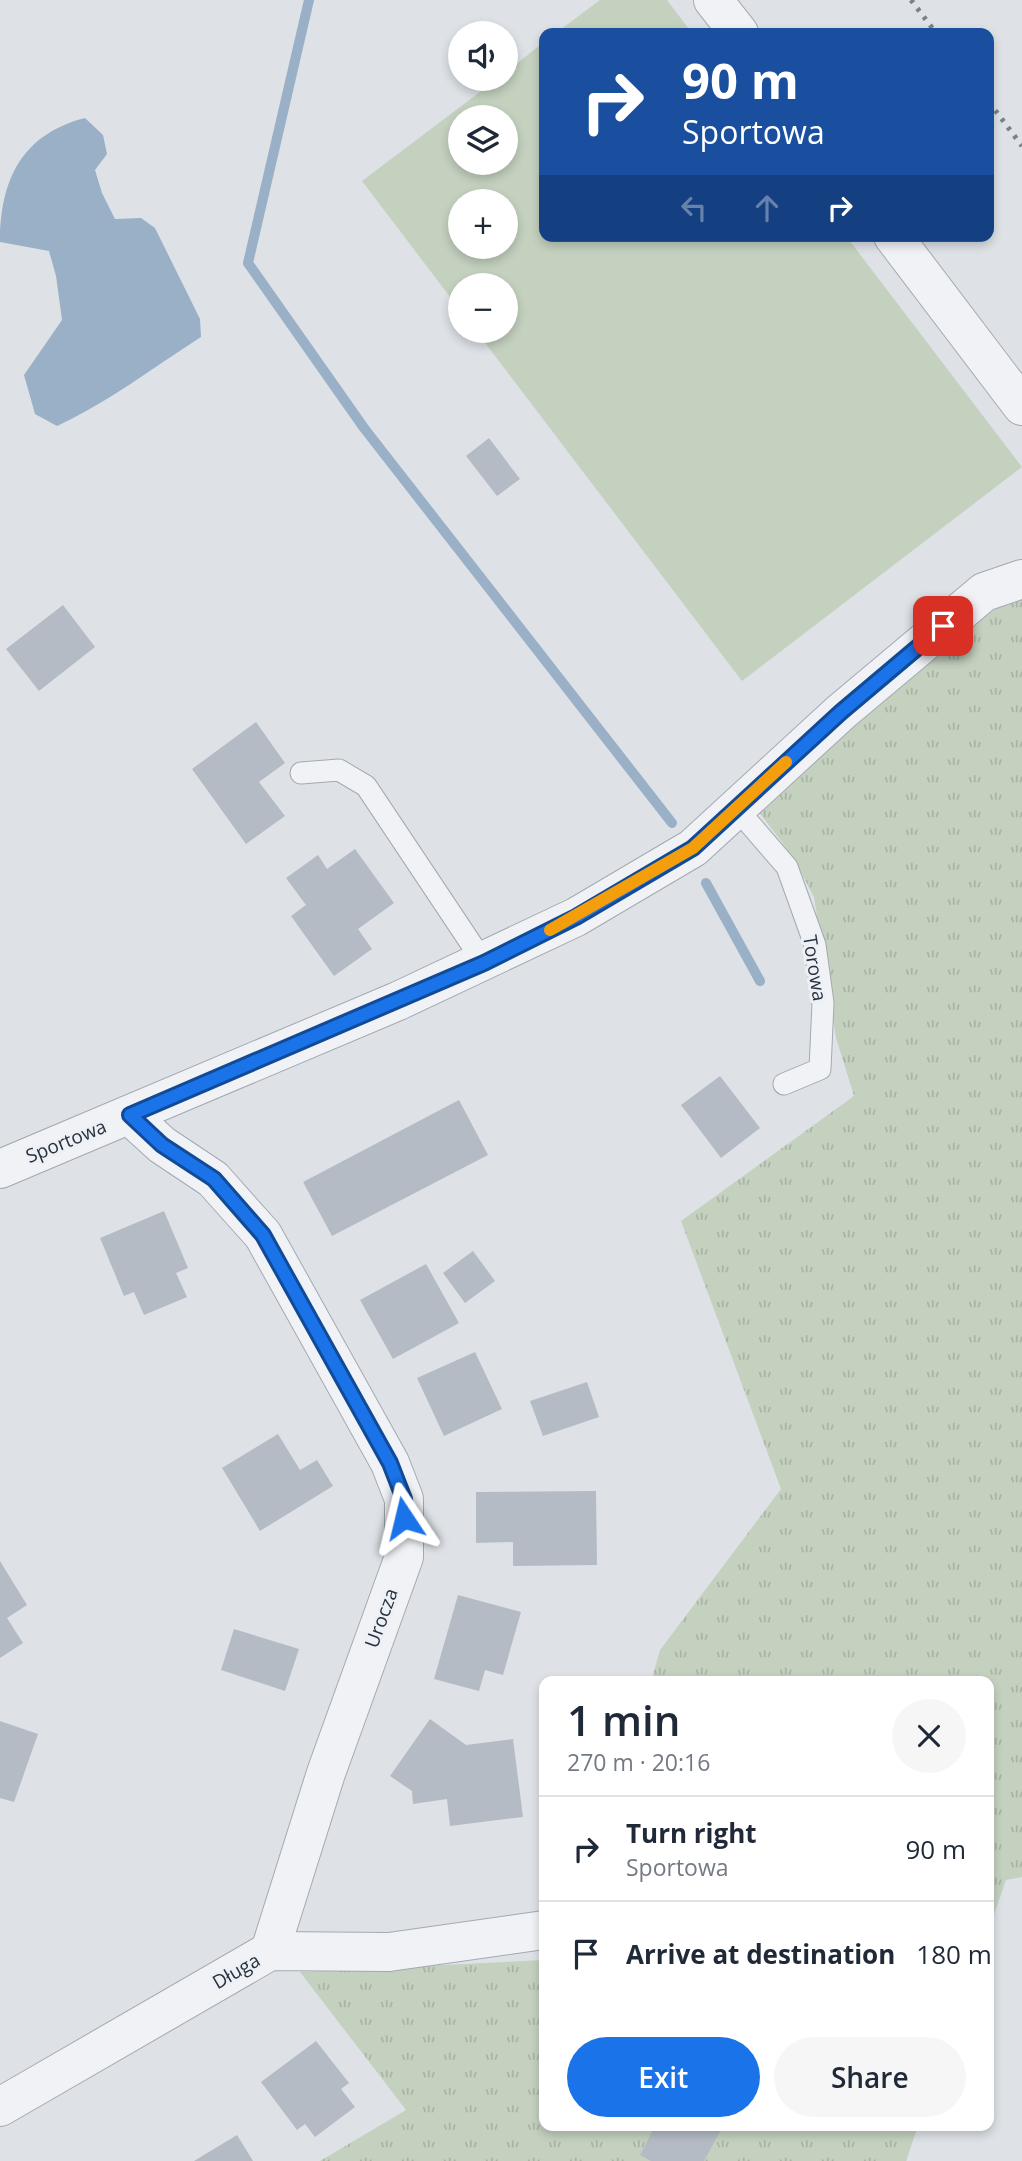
<!DOCTYPE html>
<meta charset="utf-8">
<style>
body{margin:0;font-family:"Open Sans",sans-serif;background:#f6f6f7;color:#1f2937;height:100vh;display:flex;flex-direction:column;font-size:26px;white-space:nowrap}
*{box-sizing:border-box;margin:0}
p{font-size:23px;color:#747a83}
.icon{flex:none;width:38px;height:38px;fill:none;stroke:currentColor;stroke-width:2;stroke-linecap:round;stroke-linejoin:round}
.map{position:relative;flex:1;overflow:hidden}
.panel{position:absolute;left:539px;top:1676px;width:455px;height:455px;display:flex;flex-direction:column;background:#fff;border-radius:14px;box-shadow:0 4px 10px #0003}
.panel>*{flex:none}
.hud{position:absolute;left:539px;top:28px;width:455px;height:214px;border-radius:14px;box-shadow:0 4px 10px #0003;background:#1a4fa0;color:#fff;overflow:hidden}
.controls{position:absolute;left:448px;top:21px;display:grid;gap:14px}
.controls a{display:grid;place-items:center;width:70px;height:70px;border-radius:50%;background:#fff;box-shadow:0 4px 10px #0003;font-size:35px}
.pin{position:absolute;display:grid;place-items:center;width:60px;height:60px;color:#fff;margin:-30px;border-radius:14px;box-shadow:0 4px 10px #0006}
.me{position:absolute;width:77px;margin:-38px;rotate:350deg;stroke-linejoin:round;filter:drop-shadow(0 0 5px #0008)}
.turn{display:flex;align-items:center;gap:24px;height:147px;padding:0 28px;font-size:32px}
.turn .icon{width:91px;height:91px;stroke-width:2.5}
.turn b{display:block;font-size:49px;line-height:60px}
.lanes{display:flex;align-items:center;height:66px;padding:0 28px;background:#0003;justify-content:center;gap:35px;direction:ltr}
.lanes .off{opacity:.35}
.round{display:grid;place-items:center;flex:none;width:74px;height:74px;border-radius:37px;background:#f6f6f7}
.summary{display:flex;align-items:center;justify-content:space-between;height:119px;padding:0 28px}
h1{font-size:42px;font-weight:600;line-height:52px}
.button{display:flex;gap:14px;margin-top:auto;padding:14px 28px}
.button a{flex:1;height:80px;border-radius:42px;background:#1a73e8;color:#fff;font-size:28px;font-weight:600;line-height:80px;text-align:center}
.button a+a{background:#f6f6f7;color:#1f2937}
ul{padding:0;list-style:none}
li{display:flex;align-items:center;gap:21px;height:105px;padding:0 28px;border-top:2px solid #e0e1e3}
li div{flex:1}
li b{display:block;font-size:26px}
li em{font-style:normal}
.map>svg:first-child{display:block}
.grass{fill:url(#grass-tufts)}
.pitch{fill:#c4d1bf;fill-rule:evenodd}
.water{fill:#99b0c7}
.lines{fill:none;stroke-linecap:round;stroke-linejoin:round}
.stream{stroke:#99b0c7;stroke-width:10}
.building{fill:#b5bbc4}
.service-casing{stroke:#a4a9b1;stroke-width:23}
.minor-casing{stroke:#a4a9b1;stroke-width:40}
.service{stroke:#f1f2f6;stroke-width:21}
.minor{stroke:#f1f2f6;stroke-width:38}
.rail{stroke:#788190;stroke-width:5;stroke-dasharray:3.5 7;stroke-linecap:butt}
.route-casing{stroke:#114b97;stroke-width:18}
.route{stroke:#1a73e8;stroke-width:12}
.slow{stroke:#f59e0b;stroke-width:12}
.labels{text-anchor:middle;stroke-width:6;stroke-linejoin:round;paint-order:stroke}
.street-label{font-size:19px;fill:#28303e;stroke:#edf1f5}
</style>
<div class="map">
<svg width="1022" height="2161" viewBox="0 0 1022 2161">
<defs>
<pattern id="grass-tufts" width="24" height="20" patternUnits="userSpaceOnUse" patternTransform="scale(1.75)"><rect width="24" height="20" fill="#c4d1bf"/><path d="M3 7l-1-3M5 7V3M7 7l1-3M15 17l-1-3M17 17v-4M19 17l1-3" fill="none" stroke="#a8b4a5"/></pattern>
</defs>
<rect width="100%" height="100%" fill="#dee2e7"/>
<!-- grass -->
<g class="grass">
<polygon points="1022,589 1022,1877 1006,1880 989,1929 989,1682 651,1682 660,1650 781,1489 681,1221 854,1096 836,1038 814,897 793,857 756,808 927,661"/>
<polygon points="544,1960 544,2126 918,2126 906,2161 320,2161 406,2110 300,1972"/>
</g>
<!-- pitch -->
<g class="pitch">
<polygon points="600,0 667,0 692,33 556,33"/>
<path d="M 544,42 L 544,236 L 846,236 L 1022,467 L 742,681 L 476,331 L 506,331 L 506,285 L 460,285 L 460,310 L 362,181 L 497,79 L 506,79 L 506,72 ZM 460,117 L 506,117 L 506,163 L 460,163 ZM 460,201 L 506,201 L 506,247 L 460,247 Z"/>
</g>
<!-- water -->
<path class="water" d="M 85,118 L 103,135 L 107,154 L 95,170 L 102,193 L 115,219 L 141,218 L 155,228 L 200,319 L 201,337 C 154,367 107,403 57,426 L 35,414 L 24,375 L 62,320 L 56,276 L 49,251 L 0,242 C 0,180 22,134 85,118 Z"/>
<g class="lines">
<!-- stream -->
<g class="stream">
<polyline points="309,0 248,263 364,428 672,823"/>
<polyline points="706,883 760,981"/>
</g>
</g>
<!-- building -->
<g class="building">
<polygon points="489,438 520,479 497,496 466,456"/>
<polygon points="63,605 95,647 39,691 6,649"/>
<polygon points="256,722 285,763 259,782 285,816 246,844 192,769"/>
<polygon points="355,849 394,903 358,929 372,949 334,976 291,916 306,905 286,878 318,855 327,869"/>
<polygon points="720,1076 760,1128 721,1158 681,1105"/>
<polygon points="459,1100 488,1155 332,1236 303,1182"/>
<polygon points="164,1211 188,1268 176,1273 187,1297 144,1315 134,1292 124,1296 100,1238"/>
<polygon points="473,1251 495,1281 465,1303 443,1273"/>
<polygon points="426,1264 459,1323 393,1359 360,1300"/>
<polygon points="475,1352 502,1409 444,1436 417,1378"/>
<polygon points="587,1382 599,1417 543,1436 530,1401"/>
<polygon points="278,1434 300,1470 317,1460 333,1486 260,1531 222,1468"/>
<polygon points="596,1491 597,1565 513,1566 513,1542 476,1543 476,1492"/>
<polygon points="0,1561 27,1605 7,1618 23,1643 0,1658"/>
<polygon points="458,1595 521,1612 503,1675 485,1670 479,1691 434,1679"/>
<polygon points="234,1629 299,1649 285,1691 221,1670"/>
<polygon points="430,1719 466,1745 513,1739 523,1817 450,1826 447,1799 413,1804 412,1791 390,1776"/>
<polygon points="0,1721 38,1734 14,1802 0,1798"/>
<polygon points="316,2041 349,2083 341,2089 355,2107 315,2137 305,2124 297,2130 261,2082"/>
<polygon points="655,2126 723,2126 704,2161 651,2161 640,2155"/>
<polygon points="237,2135 253,2161 194,2161"/>
</g>
<g class="lines">
<!-- service casing -->
<g class="service-casing">
<g id="service">
<polyline points="301,773 339,770 366,786 484,963"/>
<polyline points="736,808 787,867 815,945 823,1003 820,1069 784,1084"/>
</g>
</g>
<!-- minor casing -->
<g class="minor-casing">
<g id="minor">
<polyline points="713,0 739,33"/>
<polyline points="893,236 1022,406"/>
<polyline points="129,1115 162,1145 213,1179 263,1235 390,1463 404,1499 404,1557 326,1773 270,1951"/>
<polyline points="0,1169 398,1001 576,917 693,848 841,712 984,592 1022,579"/>
<polyline points="0,2107 270,1951 389,1952 544,1930"/>
</g>
</g>
<!-- service -->
<use href="#service" class="service"/>
<!-- minor -->
<use href="#minor" class="minor"/>
<!-- rail -->
<g class="rail">
<polyline points="911,0 936,33"/>
<polyline points="989,102 1022,146"/>
</g>
</g>
<g class="lines">
<!-- route casing -->
<g class="route-casing">
<polyline id="route" points="404,1518 404,1499 390,1463 263,1235 214,1179 162,1145 130,1115 484,963 576,917 693,848 841,712 943,626"/>
</g>
<!-- route -->
<use href="#route" class="route"/>
<!-- slow -->
<polyline class="slow" points="550,930 693,848 786,762"/>
</g>
<g class="labels">
<!-- street labels -->
<g class="street-label">
<text transform="translate(815 968) rotate(81)" y="7">Torowa</text>
<text transform="translate(66 1141) rotate(-22)" y="7">Sportowa</text>
<text transform="translate(381 1618) rotate(-70)" y="7">Urocza</text>
<text transform="translate(236 1971) rotate(-30)" y="7">Długa</text>
</g>
</g>
</svg>
<div class="controls">
<a><svg class="icon" aria-label="sound" viewBox="0 0 24 24"><path d="M4 9h4l5-4v14l-5-4H4zM17 9q2 3 0 6"/></svg></a>
<a><svg class="icon" aria-label="layers" viewBox="0 0 24 24"><path d="M12 4l9 5-9 5-9-5zM3 14l9 5 9-5"/></svg></a>
<a>+</a>
<a>−</a>
</div>
<div class="pin" style="left:943px;top:626px;background:#d93025"><svg class="icon" aria-label="arrive" viewBox="0 0 24 24"><path d="M6 21V4h12l-3 4 3 4H6"/></svg></div>
<svg class="me" style="left:404px;top:1518px" viewBox="-20 -20 40 40"><path d="M0-17L14 15 0 8-14 15z" fill="#1a73e8" stroke="#fff" stroke-width="4"/></svg>
<div class="hud">
<div class="turn"><svg class="icon" aria-label="right" viewBox="0 0 24 24"><path d="M7 20v-9h11M14 6l5 5-5 5"/></svg><div><b>90 m</b>Sportowa</div></div>
<div class="lanes"><svg class="icon off" aria-label="left" viewBox="0 0 24 24"><path d="M17 20v-9H6M10 6l-5 5 5 5"/></svg><svg class="icon off" aria-label="ahead" viewBox="0 0 24 24"><path d="M12 20V5M6 11l6-6 6 6"/></svg><svg class="icon" aria-label="right" viewBox="0 0 24 24"><path d="M7 20v-9h11M14 6l5 5-5 5"/></svg></div>
</div>
<section class="panel">
<div class="summary"><div><h1>1 min</h1><p>270 m · 20:16</p></div><a class="round"><svg class="icon" aria-label="close" viewBox="0 0 24 24"><path d="M6 6l12 12M18 6L6 18"/></svg></a></div>
<ul>
<li><svg class="icon" aria-label="right" viewBox="0 0 24 24"><path d="M7 20v-9h11M14 6l5 5-5 5"/></svg><div><b>Turn right</b><p>Sportowa</p></div><em>90 m</em></li>
<li><svg class="icon" aria-label="arrive" viewBox="0 0 24 24"><path d="M6 21V4h12l-3 4 3 4H6"/></svg><div><b>Arrive at destination</b></div><em>180 m</em></li>
</ul>
<div class="button"><a>Exit</a><a>Share</a></div>
</section>
</div>
